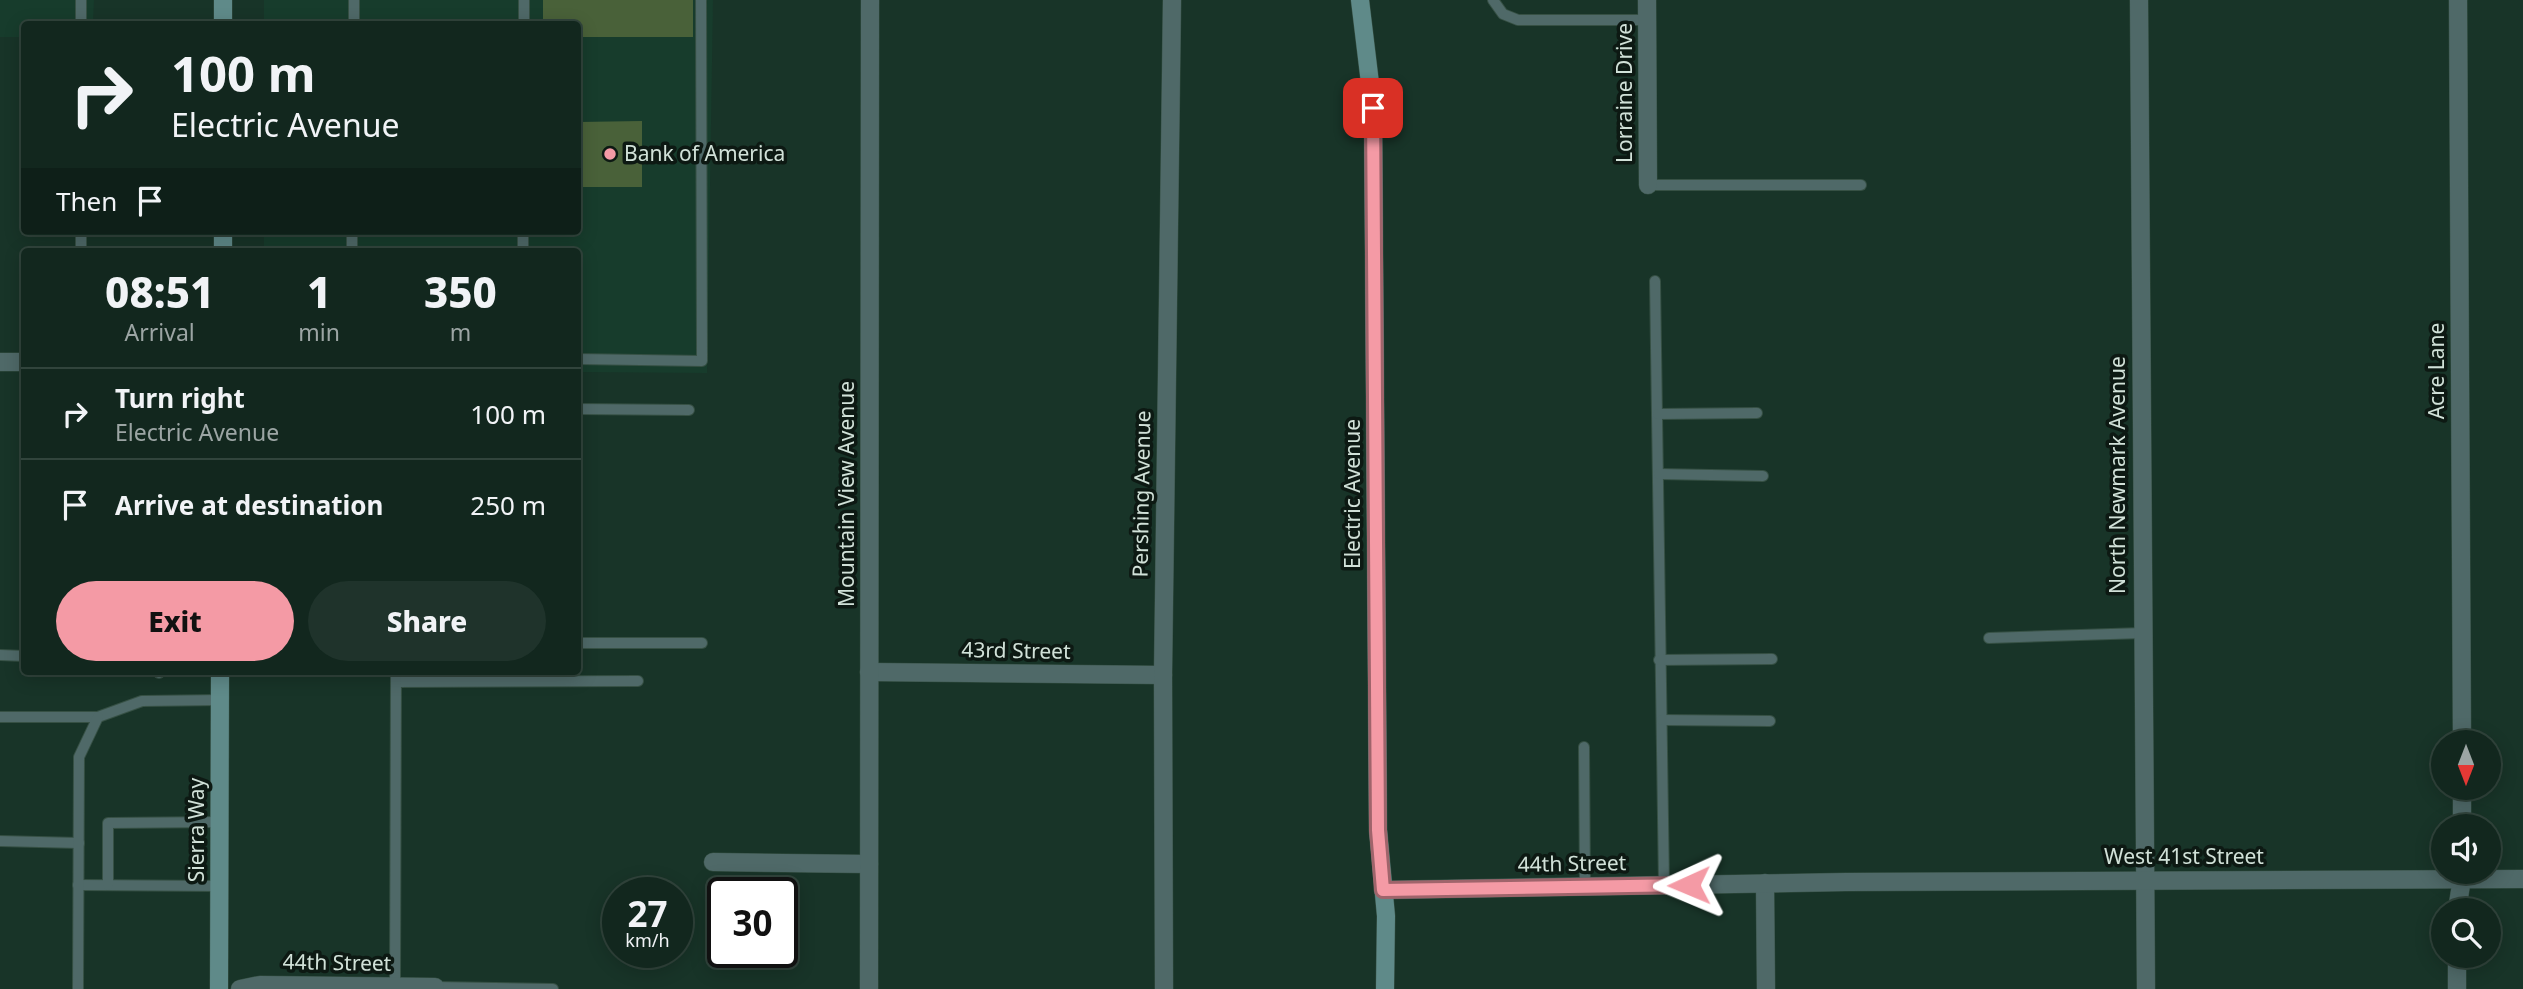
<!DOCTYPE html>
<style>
body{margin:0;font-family:"Noto Sans",sans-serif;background:#1f332b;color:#f1f3f6;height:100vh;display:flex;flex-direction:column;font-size:26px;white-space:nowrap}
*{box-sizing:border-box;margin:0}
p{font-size:23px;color:#9ca5a4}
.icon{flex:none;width:38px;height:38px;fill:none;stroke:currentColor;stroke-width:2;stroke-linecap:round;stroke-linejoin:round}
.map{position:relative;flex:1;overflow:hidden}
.side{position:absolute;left:21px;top:248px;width:560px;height:427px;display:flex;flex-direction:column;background:#12271e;border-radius:7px;box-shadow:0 4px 18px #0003,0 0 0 2px #31443c}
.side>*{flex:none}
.hud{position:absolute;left:21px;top:21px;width:560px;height:214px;border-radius:7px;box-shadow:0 4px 18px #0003,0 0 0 2px #31443c;background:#12271e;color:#f1f3f6;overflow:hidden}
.needle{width:46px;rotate:180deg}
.controls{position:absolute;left:2431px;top:730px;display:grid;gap:14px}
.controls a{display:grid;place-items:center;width:70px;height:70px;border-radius:50%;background:#12271e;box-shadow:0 4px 18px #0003,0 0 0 2px #31443c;font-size:35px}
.speed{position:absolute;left:602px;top:877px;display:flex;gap:14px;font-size:35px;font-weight:700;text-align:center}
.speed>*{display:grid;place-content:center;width:91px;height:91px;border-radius:50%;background:#12271e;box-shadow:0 4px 18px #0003,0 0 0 2px #31443c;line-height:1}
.speed small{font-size:18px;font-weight:400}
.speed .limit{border:4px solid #111;border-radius:10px;background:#fff;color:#111}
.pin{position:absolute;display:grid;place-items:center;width:60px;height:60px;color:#fff;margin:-30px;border-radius:14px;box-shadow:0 4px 10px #0006}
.me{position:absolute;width:77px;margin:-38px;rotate:269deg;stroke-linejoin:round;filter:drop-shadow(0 0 5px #0008)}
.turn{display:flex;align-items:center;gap:24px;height:147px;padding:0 35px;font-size:32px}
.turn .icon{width:91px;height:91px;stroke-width:2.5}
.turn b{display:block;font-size:49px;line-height:60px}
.then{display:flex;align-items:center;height:66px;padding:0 35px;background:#0003;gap:14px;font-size:26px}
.eta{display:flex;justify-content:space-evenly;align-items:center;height:119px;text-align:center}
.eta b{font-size:42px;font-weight:800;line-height:49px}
.action{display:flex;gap:14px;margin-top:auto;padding:14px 35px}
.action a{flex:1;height:80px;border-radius:42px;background:#f49aa5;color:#111;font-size:28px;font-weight:800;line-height:80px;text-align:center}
.action a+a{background:#1f332b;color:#f1f3f6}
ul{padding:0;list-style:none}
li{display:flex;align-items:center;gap:21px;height:91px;padding:0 35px;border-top:2px solid #31443c}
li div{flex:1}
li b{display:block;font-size:26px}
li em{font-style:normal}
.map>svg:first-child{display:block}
.built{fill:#173c2c}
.building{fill:#496139}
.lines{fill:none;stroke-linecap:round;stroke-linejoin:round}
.service-casing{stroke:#365044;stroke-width:12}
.minor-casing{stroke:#365044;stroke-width:19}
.secondary-casing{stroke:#365044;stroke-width:19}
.service{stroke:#4f6968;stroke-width:10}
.minor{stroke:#4f6968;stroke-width:18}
.secondary{stroke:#5f8a89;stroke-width:18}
.route-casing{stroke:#9f646b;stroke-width:18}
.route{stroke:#f49aa5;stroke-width:12}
.poi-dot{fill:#f49aa5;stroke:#0d1913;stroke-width:2.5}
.labels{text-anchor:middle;stroke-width:7;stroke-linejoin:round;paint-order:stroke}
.street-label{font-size:21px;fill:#d1e1d8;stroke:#0d1913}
.poi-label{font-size:21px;fill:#d1e1d8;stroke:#0d1913;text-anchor:start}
</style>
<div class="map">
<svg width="2523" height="989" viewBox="0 0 2523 989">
<rect width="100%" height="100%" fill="#183428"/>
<!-- built -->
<g class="built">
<polygon points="0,0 94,0 93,24 24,24 24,37 0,37"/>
<polygon points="264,0 713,0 707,373 578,372 578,252 264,252 264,231 578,231 578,24 264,24"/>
</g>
<!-- building -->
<g class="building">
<polygon points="543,0 693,0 693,37 578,37 578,24 543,24"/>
<polygon points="642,121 642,187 578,187 578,122"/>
</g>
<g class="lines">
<!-- service casing -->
<g class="service-casing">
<g id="service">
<polyline points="81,0 81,24"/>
<polyline points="1493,0 1503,14 1518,20 1647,20"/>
<polyline points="354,24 354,0"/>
<polyline points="524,24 524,0"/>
<polyline points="1648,185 1861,185"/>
<polyline points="81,231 81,252"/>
<polyline points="352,252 352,231"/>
<polyline points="523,252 523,231"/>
<polyline points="1655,281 1664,885"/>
<polyline points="578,359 702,361 701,0"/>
<polyline points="578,409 689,410"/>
<polyline points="1658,414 1757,413"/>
<polyline points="1659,474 1763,476"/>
<polyline points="1989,638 2143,633"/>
<polyline points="578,643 702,643"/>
<polyline points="0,655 24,656"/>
<polyline points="1659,660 1772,659"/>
<polyline points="159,673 159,672"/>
<polyline points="396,682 638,681"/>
<polyline points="0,717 98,717 142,701 220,700"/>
<polyline points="1662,720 1770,721"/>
<polyline points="1584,747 1585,886"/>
<polyline points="0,841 79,843"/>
<polyline points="78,885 219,886"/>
<polyline points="108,885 108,823 219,822"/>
<polyline points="395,985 396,672"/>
<polyline points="435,987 553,989"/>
<polyline points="78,989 79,757 98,717"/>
</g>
</g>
<!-- minor casing -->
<g class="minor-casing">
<g id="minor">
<polyline points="1647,0 1648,185"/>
<polyline points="2139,0 2146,989"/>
<polyline points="2458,0 2462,742"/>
<polyline points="0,362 24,362"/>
<polyline points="869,672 1163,675"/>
<polyline points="2462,788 2462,826"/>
<polyline points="713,862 869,864"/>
<polyline points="1765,883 1766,989"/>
<polyline points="1383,890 1846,882 2523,879"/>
<polyline points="2457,910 2463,872"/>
<polyline points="2457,956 2457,989"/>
<polyline points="240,989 260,985 435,987"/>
<polyline points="869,989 870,0"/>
<polyline points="1164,989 1163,675 1172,0"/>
</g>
</g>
<!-- secondary casing -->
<g class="secondary-casing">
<g id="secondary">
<polyline points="1360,0 1373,108 1378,830 1386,916 1385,989"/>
<polyline points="223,24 223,0"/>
<polyline points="223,252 223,231"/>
<polyline points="219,989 220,672"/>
</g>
</g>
<!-- service -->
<use href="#service" class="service"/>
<!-- minor -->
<use href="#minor" class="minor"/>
<!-- secondary -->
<use href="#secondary" class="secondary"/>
</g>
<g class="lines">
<!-- route casing -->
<g class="route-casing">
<polyline id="route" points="1373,108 1378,830 1383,890 1689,885"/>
</g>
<!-- route -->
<use href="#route" class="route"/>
</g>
<!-- markers -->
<circle class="poi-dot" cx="610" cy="154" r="7"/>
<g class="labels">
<!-- street labels -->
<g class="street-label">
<text transform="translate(1625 93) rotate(-90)" y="7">Lorraine Drive</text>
<text transform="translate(2437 371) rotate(-90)" y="7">Acre Lane</text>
<text transform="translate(2118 475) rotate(-90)" y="7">North Newmark Avenue</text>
<text transform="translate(847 494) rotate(-90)" y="7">Mountain View Avenue</text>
<text transform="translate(1142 494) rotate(-89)" y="7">Pershing Avenue</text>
<text transform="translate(1353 494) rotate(-90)" y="7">Electric Avenue</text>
<text transform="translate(1016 651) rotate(1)" y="7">43rd Street</text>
<text transform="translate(197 830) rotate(-90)" y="7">Sierra Way</text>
<text x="2184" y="864">West 41st Street</text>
<text transform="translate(1572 864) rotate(-1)" y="7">44th Street</text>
<text transform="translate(337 963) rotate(1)" y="7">44th Street</text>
</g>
<!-- poi labels -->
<g class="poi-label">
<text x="624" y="161">Bank of America</text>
</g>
</g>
</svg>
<div class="controls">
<a><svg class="needle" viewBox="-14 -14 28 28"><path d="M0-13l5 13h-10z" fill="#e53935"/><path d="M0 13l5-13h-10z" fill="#9ca5a4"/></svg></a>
<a><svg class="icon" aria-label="sound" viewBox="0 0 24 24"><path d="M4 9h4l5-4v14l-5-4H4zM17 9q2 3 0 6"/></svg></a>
<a><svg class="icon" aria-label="search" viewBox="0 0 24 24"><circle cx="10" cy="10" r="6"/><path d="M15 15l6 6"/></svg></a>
</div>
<div class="speed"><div>27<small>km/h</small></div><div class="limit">30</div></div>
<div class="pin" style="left:1373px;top:108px;background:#d93025"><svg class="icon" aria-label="arrive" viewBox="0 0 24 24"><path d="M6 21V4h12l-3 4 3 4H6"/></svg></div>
<svg class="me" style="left:1689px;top:885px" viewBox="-20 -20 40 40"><path d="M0-17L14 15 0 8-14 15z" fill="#f49aa5" stroke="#fff" stroke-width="4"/></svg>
<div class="hud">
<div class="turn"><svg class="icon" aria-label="right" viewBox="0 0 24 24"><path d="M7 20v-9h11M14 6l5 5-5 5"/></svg><div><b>100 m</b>Electric Avenue</div></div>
<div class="then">Then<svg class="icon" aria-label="arrive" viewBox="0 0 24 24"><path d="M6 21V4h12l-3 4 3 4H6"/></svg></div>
</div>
<section class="side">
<div class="eta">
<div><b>08:51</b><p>Arrival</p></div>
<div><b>1</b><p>min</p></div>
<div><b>350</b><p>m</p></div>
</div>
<ul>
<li><svg class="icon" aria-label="right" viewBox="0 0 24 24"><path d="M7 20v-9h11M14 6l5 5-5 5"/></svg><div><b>Turn right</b><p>Electric Avenue</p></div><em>100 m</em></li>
<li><svg class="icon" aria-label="arrive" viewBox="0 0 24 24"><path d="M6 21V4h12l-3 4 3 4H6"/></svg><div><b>Arrive at destination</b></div><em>250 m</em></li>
</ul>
<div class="action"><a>Exit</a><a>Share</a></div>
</section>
</div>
